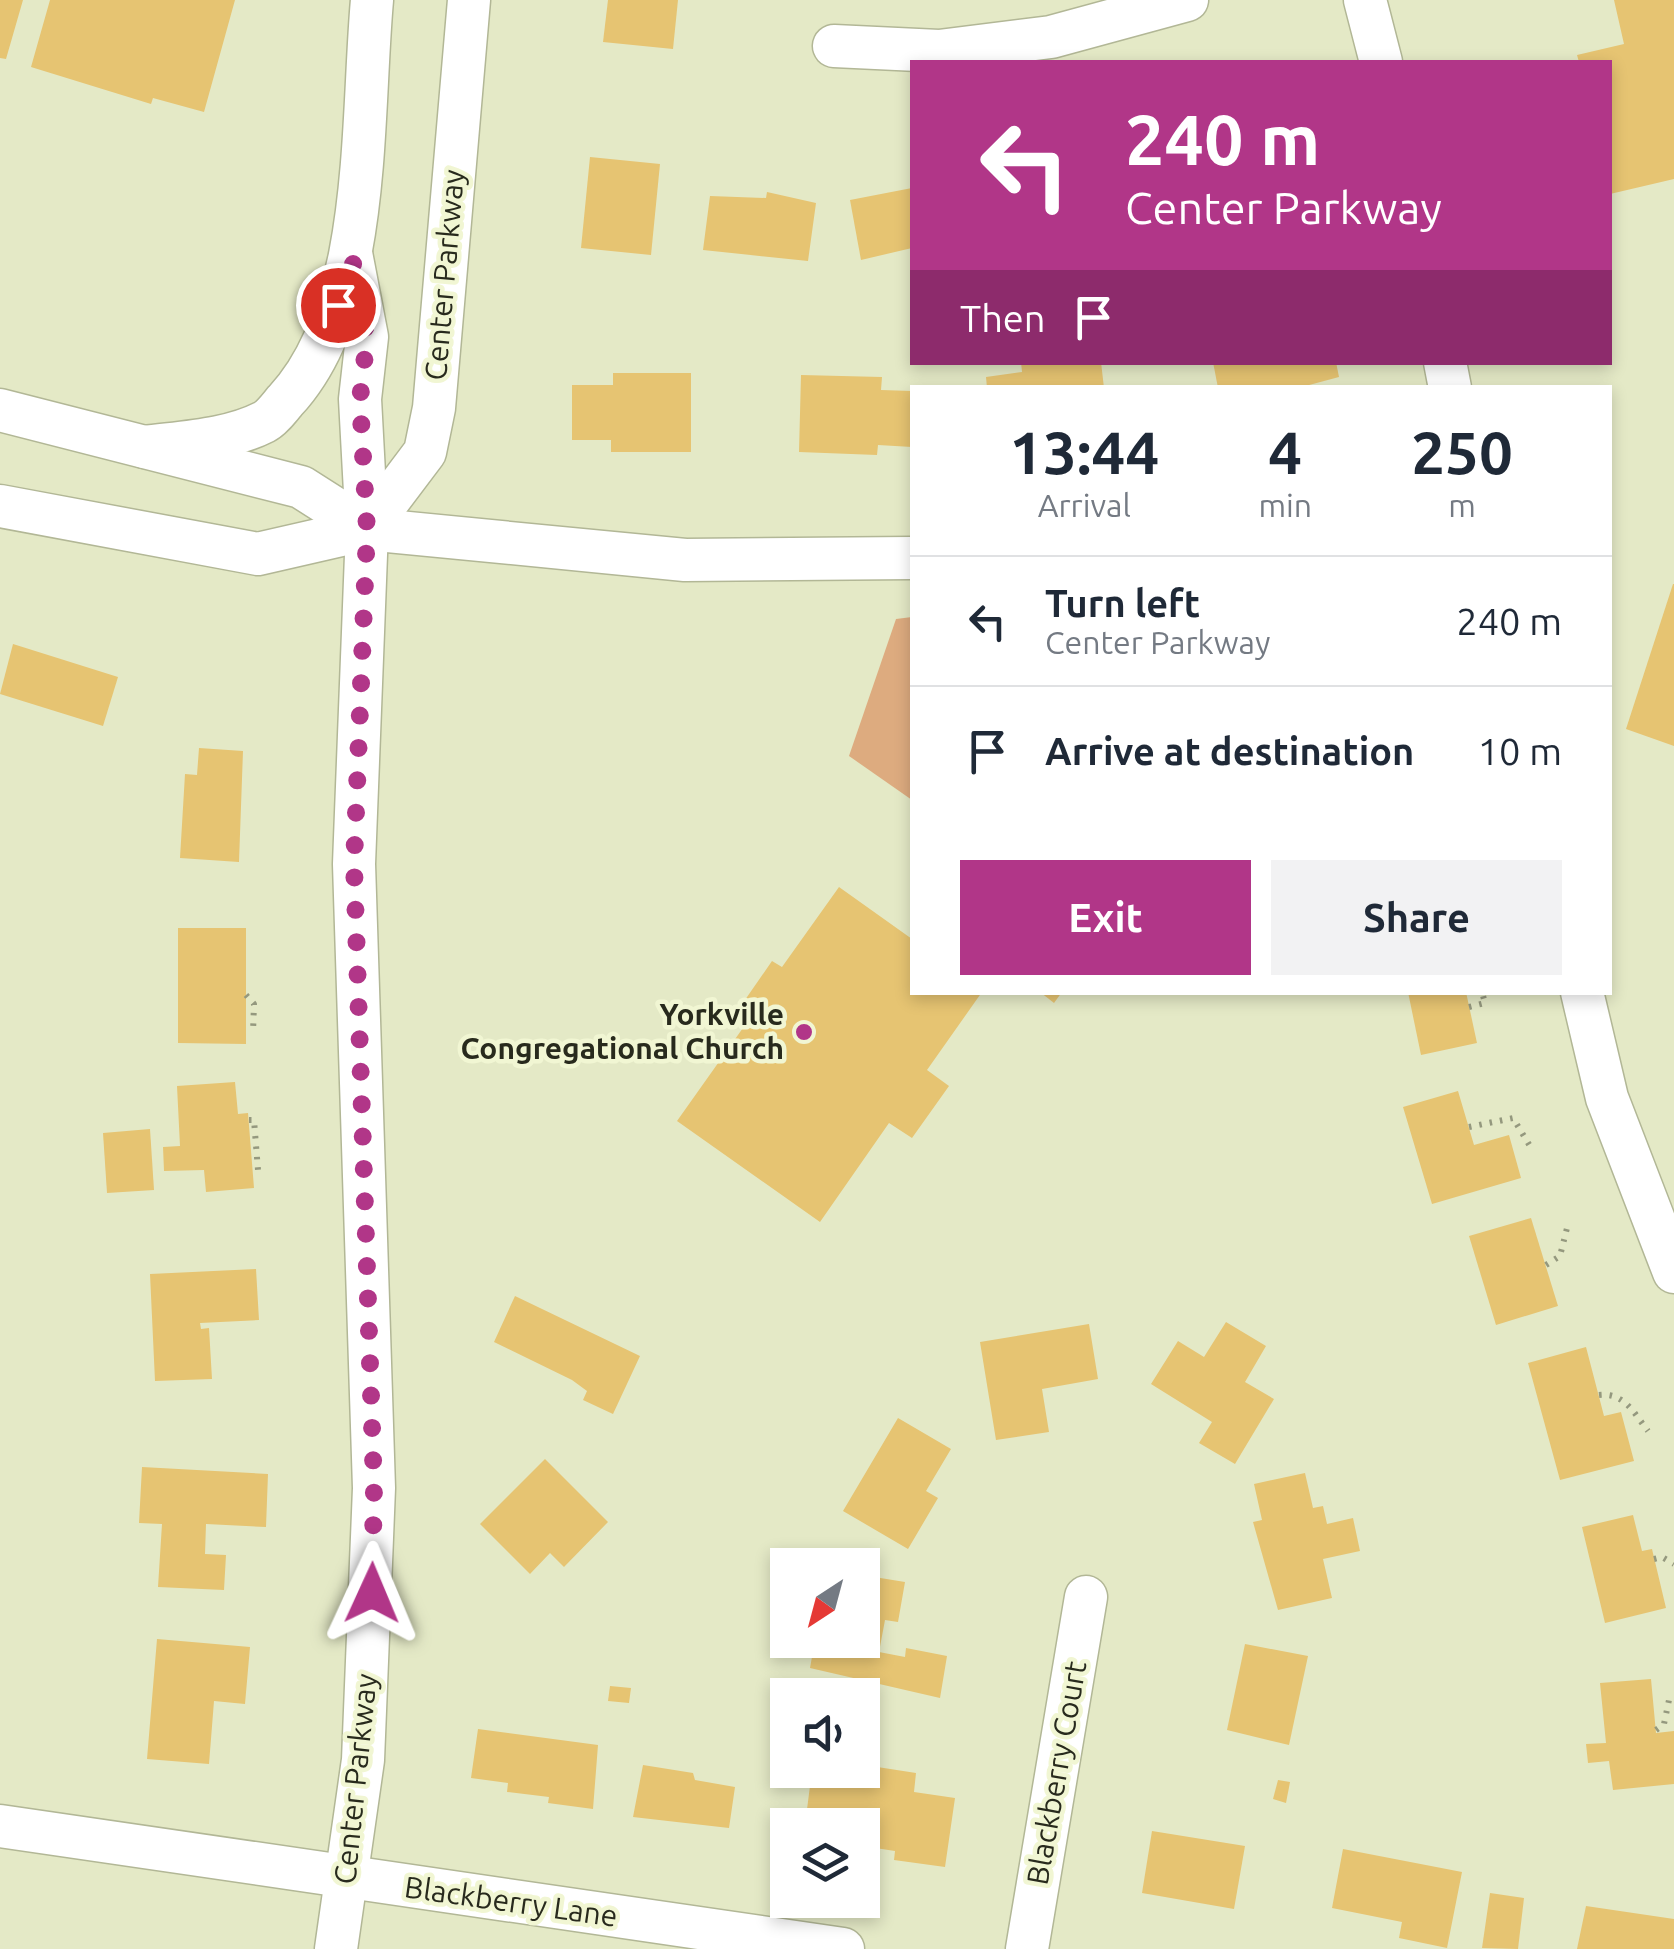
<!DOCTYPE html>
<style>
body{margin:0;font-family:Ubuntu,sans-serif;background:#f2f2f3;color:#1f2937;height:100vh;display:flex;flex-direction:column;font-size:38px;white-space:nowrap}
*{box-sizing:border-box;margin:0}
p{font-size:32px;color:#747a83}
.icon{flex:none;width:55px;height:55px;fill:none;stroke:currentColor;stroke-width:2;stroke-linecap:round;stroke-linejoin:round}
.map{position:relative;flex:1;overflow:hidden}
.drawer{position:absolute;left:910px;top:385px;width:702px;height:610px;display:flex;flex-direction:column;background:#fff;border-radius:0px;box-shadow:0 5px 15px #0003}
.drawer>*{flex:none}
.banner{position:absolute;left:910px;top:60px;width:702px;height:305px;border-radius:0px;box-shadow:0 5px 15px #0003;background:#b13688;color:#fff;overflow:hidden}
.needle{width:65px;rotate:216deg}
.buttons{position:absolute;left:770px;top:1548px;display:grid;gap:20px}
.buttons a{display:grid;place-items:center;width:110px;height:110px;border-radius:0px;background:#fff;box-shadow:0 5px 15px #0003;font-size:50px}
.pin{position:absolute;display:grid;place-items:center;width:85px;height:85px;color:#fff;margin:-42px;border:5px solid #fff;border-radius:50%;box-shadow:0 2px 10px #0007}
.me{position:absolute;width:110px;margin:-55px;rotate:1deg;stroke-linejoin:round;filter:drop-shadow(0 0 8px #0008)}
.turn{display:flex;align-items:center;gap:35px;height:210px;padding:0 50px;font-size:45px}
.turn .icon{width:130px;height:130px;stroke-width:2.5}
.turn b{display:block;font-size:70px;line-height:85px}
.then{display:flex;align-items:center;height:95px;padding:0 50px;background:#0003;gap:20px;font-size:38px}
.eta{display:flex;justify-content:space-evenly;align-items:center;height:170px;text-align:center}
.eta b{font-size:60px;font-weight:700;line-height:70px}
.primary-button{display:flex;gap:20px;margin-top:auto;padding:20px 50px}
.primary-button a{flex:1;height:115px;border-radius:0px;background:#b13688;color:#fff;font-size:40px;font-weight:700;line-height:115px;text-align:center}
.primary-button a+a{background:#f2f2f3;color:#1f2937}
ul{padding:0;list-style:none}
li{display:flex;align-items:center;gap:30px;height:130px;padding:0 50px;border-top:2px solid #e0e1e3}
li div{flex:1}
li b{display:block;font-size:38px}
li em{font-style:normal}
.map>svg:first-child{display:block}
.green{fill:#ddab7f}
.building{fill:#e6c472}
.lines{fill:none;stroke-linecap:round;stroke-linejoin:round}
.minor-casing{stroke:#b2b796;stroke-width:45}
.path{stroke:#94987e;stroke-width:6;stroke-dasharray:2.5 8;stroke-linecap:butt}
.minor{stroke:#fff;stroke-width:42}
.route{stroke:#b13688;stroke-width:18;stroke-dasharray:0 32.4}
.poi-dot{fill:#b13688;stroke:#f1f6d3;stroke-width:4}
.labels{text-anchor:middle;stroke-width:9;stroke-linejoin:round;paint-order:stroke}
.street-label{font-size:30px;fill:#282a1d;stroke:#f1f6d3}
.poi-label{font-size:30px;font-weight:bold;fill:#282a1d;stroke:#f1f6d3;text-anchor:end}
</style>
<div class="map">
<svg width="1674" height="1949" viewBox="0 0 1674 1949">
<rect width="100%" height="100%" fill="#e4e9c6"/>
<!-- green -->
<polygon class="green" points="912,617 912,800 849,756 896,619"/>
<!-- building -->
<g class="building">
<polygon points="0,0 23,0 6,59 0,58"/>
<polygon points="50,0 235,0 204,112 153,98 151,104 31,67"/>
<polygon points="608,0 678,0 673,49 603,42"/>
<polygon points="1614,0 1674,0 1674,179 1610,194 1610,62 1579,62 1577,55 1624,44"/>
<polygon points="590,157 660,164 651,255 581,248"/>
<polygon points="912,188 912,248 861,260 850,200"/>
<polygon points="767,192 816,203 808,261 703,250 710,196 766,198"/>
<polygon points="1021,362 1101,362 1104,388 987,388 986,377 1022,372"/>
<polygon points="1213,362 1336,362 1339,377 1298,388 1218,388"/>
<polygon points="613,373 691,373 691,452 611,452 611,440 572,440 572,385 613,385"/>
<polygon points="801,375 882,377 881,390 912,391 912,447 878,445 877,455 799,452"/>
<polygon points="1673,584 1674,584 1674,746 1626,729"/>
<polygon points="13,644 118,677 103,726 0,694"/>
<polygon points="199,748 243,751 239,862 180,858 185,774 197,775"/>
<polygon points="839,887 912,939 912,992 982,992 927,1070 949,1086 912,1138 889,1123 820,1222 677,1121 750,1018 738,1010 772,961 782,967"/>
<polygon points="178,928 246,928 246,1044 178,1043"/>
<polygon points="1040,992 1062,992 1054,1003"/>
<polygon points="1408,992 1466,992 1477,1043 1421,1055"/>
<polygon points="235,1082 238,1114 248,1113 254,1188 206,1192 204,1170 164,1171 163,1147 180,1146 177,1086"/>
<polygon points="1458,1091 1474,1145 1509,1135 1521,1178 1432,1204 1403,1107"/>
<polygon points="150,1129 154,1190 107,1193 103,1133"/>
<polygon points="1531,1218 1558,1306 1496,1325 1469,1236"/>
<polygon points="256,1269 259,1320 200,1323 201,1329 209,1328 212,1379 155,1381 150,1274"/>
<polygon points="515,1296 640,1356 613,1414 583,1400 587,1391 572,1380 494,1342"/>
<polygon points="1226,1322 1266,1346 1245,1382 1274,1399 1235,1464 1199,1443 1212,1422 1151,1384 1178,1341 1204,1357"/>
<polygon points="1089,1324 1098,1379 1042,1389 1049,1432 996,1440 980,1342"/>
<polygon points="1586,1347 1604,1416 1621,1412 1634,1461 1560,1480 1528,1363"/>
<polygon points="898,1418 951,1449 926,1491 938,1498 908,1549 843,1511"/>
<polygon points="545,1459 608,1522 564,1567 550,1553 530,1574 480,1524"/>
<polygon points="142,1467 268,1474 266,1527 206,1524 205,1554 226,1555 224,1590 158,1587 162,1524 139,1523"/>
<polygon points="1305,1473 1313,1508 1323,1506 1327,1524 1353,1518 1360,1551 1323,1559 1332,1598 1278,1610 1253,1522 1262,1520 1254,1484"/>
<polygon points="1633,1515 1642,1551 1652,1549 1666,1608 1605,1623 1582,1527"/>
<polygon points="862,1575 905,1582 898,1622 885,1620 879,1652 905,1657 906,1648 947,1656 940,1698 810,1668 815,1640 862,1640"/>
<polygon points="157,1639 250,1647 245,1704 214,1701 209,1764 147,1759"/>
<polygon points="1245,1644 1308,1656 1289,1745 1227,1730"/>
<polygon points="1651,1679 1656,1733 1674,1731 1674,1784 1613,1790 1609,1761 1588,1763 1586,1744 1606,1743 1600,1683"/>
<polygon points="610,1686 631,1688 629,1703 608,1701"/>
<polygon points="478,1729 598,1745 593,1809 548,1803 549,1797 507,1792 508,1783 471,1778"/>
<polygon points="643,1765 693,1773 695,1780 735,1787 729,1828 633,1817"/>
<polygon points="871,1766 916,1773 914,1792 955,1798 945,1867 894,1860 895,1851 862,1846 862,1825 805,1825 811,1778 869,1786"/>
<polygon points="1278,1780 1290,1782 1286,1803 1273,1799"/>
<polygon points="1152,1831 1245,1846 1234,1909 1142,1893"/>
<polygon points="1343,1849 1462,1872 1447,1948 1399,1938 1402,1922 1332,1908"/>
<polygon points="1490,1893 1524,1898 1518,1949 1482,1948"/>
<polygon points="1586,1906 1674,1919 1674,1949 1577,1949"/>
</g>
<g class="lines">
<!-- minor casing -->
<g class="minor-casing">
<g id="minor">
<polyline points="1365,0 1381,62"/>
<polyline points="834,46 939,51 1051,37 1187,0"/>
<polyline points="1445,362 1450,388"/>
<polyline points="0,410 301,487 367,529"/>
<path d="M 145,447 C 183,442 229,440 264,422 C 272,418 279,408 285,401 C 372,308 361,122 372,0"/>
<polyline points="0,506 258,554 367,529 685,560 912,558"/>
<polyline points="367,529 425,452 434,408 469,0"/>
<polyline points="1582,992 1607,1098 1674,1272"/>
<polyline points="0,1826 843,1949"/>
<polyline points="336,1949 363,1760 374,1488 354,864 367,529 360,399 367,337 351,253"/>
<polyline points="1027,1949 1086,1597"/>
</g>
</g>
<!-- path -->
<g class="path">
<polyline points="246,995 254,1004 253,1033"/>
<polyline points="1469,1007 1485,1003 1482,992"/>
<polyline points="249,1120 254,1120 258,1170"/>
<polyline points="1469,1127 1513,1118 1533,1151"/>
<polyline points="1546,1265 1560,1256 1567,1228"/>
<path d="M 1599,1395 C 1624,1392 1634,1413 1648,1431"/>
<polyline points="1654,1559 1662,1557 1674,1564"/>
<polyline points="1656,1730 1664,1724 1669,1700"/>
</g>
<!-- minor -->
<use href="#minor" class="minor"/>
</g>
<g class="lines">
<!-- route -->
<polyline class="route" points="338,305 351,253 367,337 360,399 367,530 354,864 374,1488 372,1593"/>
</g>
<!-- markers -->
<circle class="poi-dot" cx="804" cy="1032" r="10"/>
<g class="labels">
<!-- street labels -->
<g class="street-label">
<text transform="translate(445 275) rotate(-85)" y="10">Center Parkway</text>
<text transform="translate(1057 1773) rotate(-80)" y="10">Blackberry Court</text>
<text transform="translate(356 1779) rotate(-84)" y="10">Center Parkway</text>
<text transform="translate(511 1902) rotate(8)" y="10">Blackberry Lane</text>
</g>
<!-- poi labels -->
<g class="poi-label">
<text x="784" y="1025">Yorkville<tspan x="784" dy="34">Congregational Church</tspan></text>
</g>
</g>
</svg>
<div class="buttons">
<a><svg class="needle" viewBox="-14 -14 28 28"><path d="M0-13l5 13h-10z" fill="#e53935"/><path d="M0 13l5-13h-10z" fill="#747a83"/></svg></a>
<a><svg class="icon" aria-label="sound" viewBox="0 0 24 24"><path d="M4 9h4l5-4v14l-5-4H4zM17 9q2 3 0 6"/></svg></a>
<a><svg class="icon" aria-label="layers" viewBox="0 0 24 24"><path d="M12 4l9 5-9 5-9-5zM3 14l9 5 9-5"/></svg></a>
</div>
<div class="pin" style="left:338px;top:305px;background:#d93025"><svg class="icon" aria-label="arrive" viewBox="0 0 24 24"><path d="M6 21V4h12l-3 4 3 4H6"/></svg></div>
<svg class="me" style="left:372px;top:1593px" viewBox="-20 -20 40 40"><path d="M0-17L14 15 0 8-14 15z" fill="#b13688" stroke="#fff" stroke-width="4"/></svg>
<div class="banner">
<div class="turn"><svg class="icon" aria-label="left" viewBox="0 0 24 24"><path d="M17 20v-9H6M10 6l-5 5 5 5"/></svg><div><b>240 m</b>Center Parkway</div></div>
<div class="then">Then<svg class="icon" aria-label="arrive" viewBox="0 0 24 24"><path d="M6 21V4h12l-3 4 3 4H6"/></svg></div>
</div>
<section class="drawer">
<div class="eta">
<div><b>13:44</b><p>Arrival</p></div>
<div><b>4</b><p>min</p></div>
<div><b>250</b><p>m</p></div>
</div>
<ul>
<li><svg class="icon" aria-label="left" viewBox="0 0 24 24"><path d="M17 20v-9H6M10 6l-5 5 5 5"/></svg><div><b>Turn left</b><p>Center Parkway</p></div><em>240 m</em></li>
<li><svg class="icon" aria-label="arrive" viewBox="0 0 24 24"><path d="M6 21V4h12l-3 4 3 4H6"/></svg><div><b>Arrive at destination</b></div><em>10 m</em></li>
</ul>
<div class="primary-button"><a>Exit</a><a>Share</a></div>
</section>
</div>
